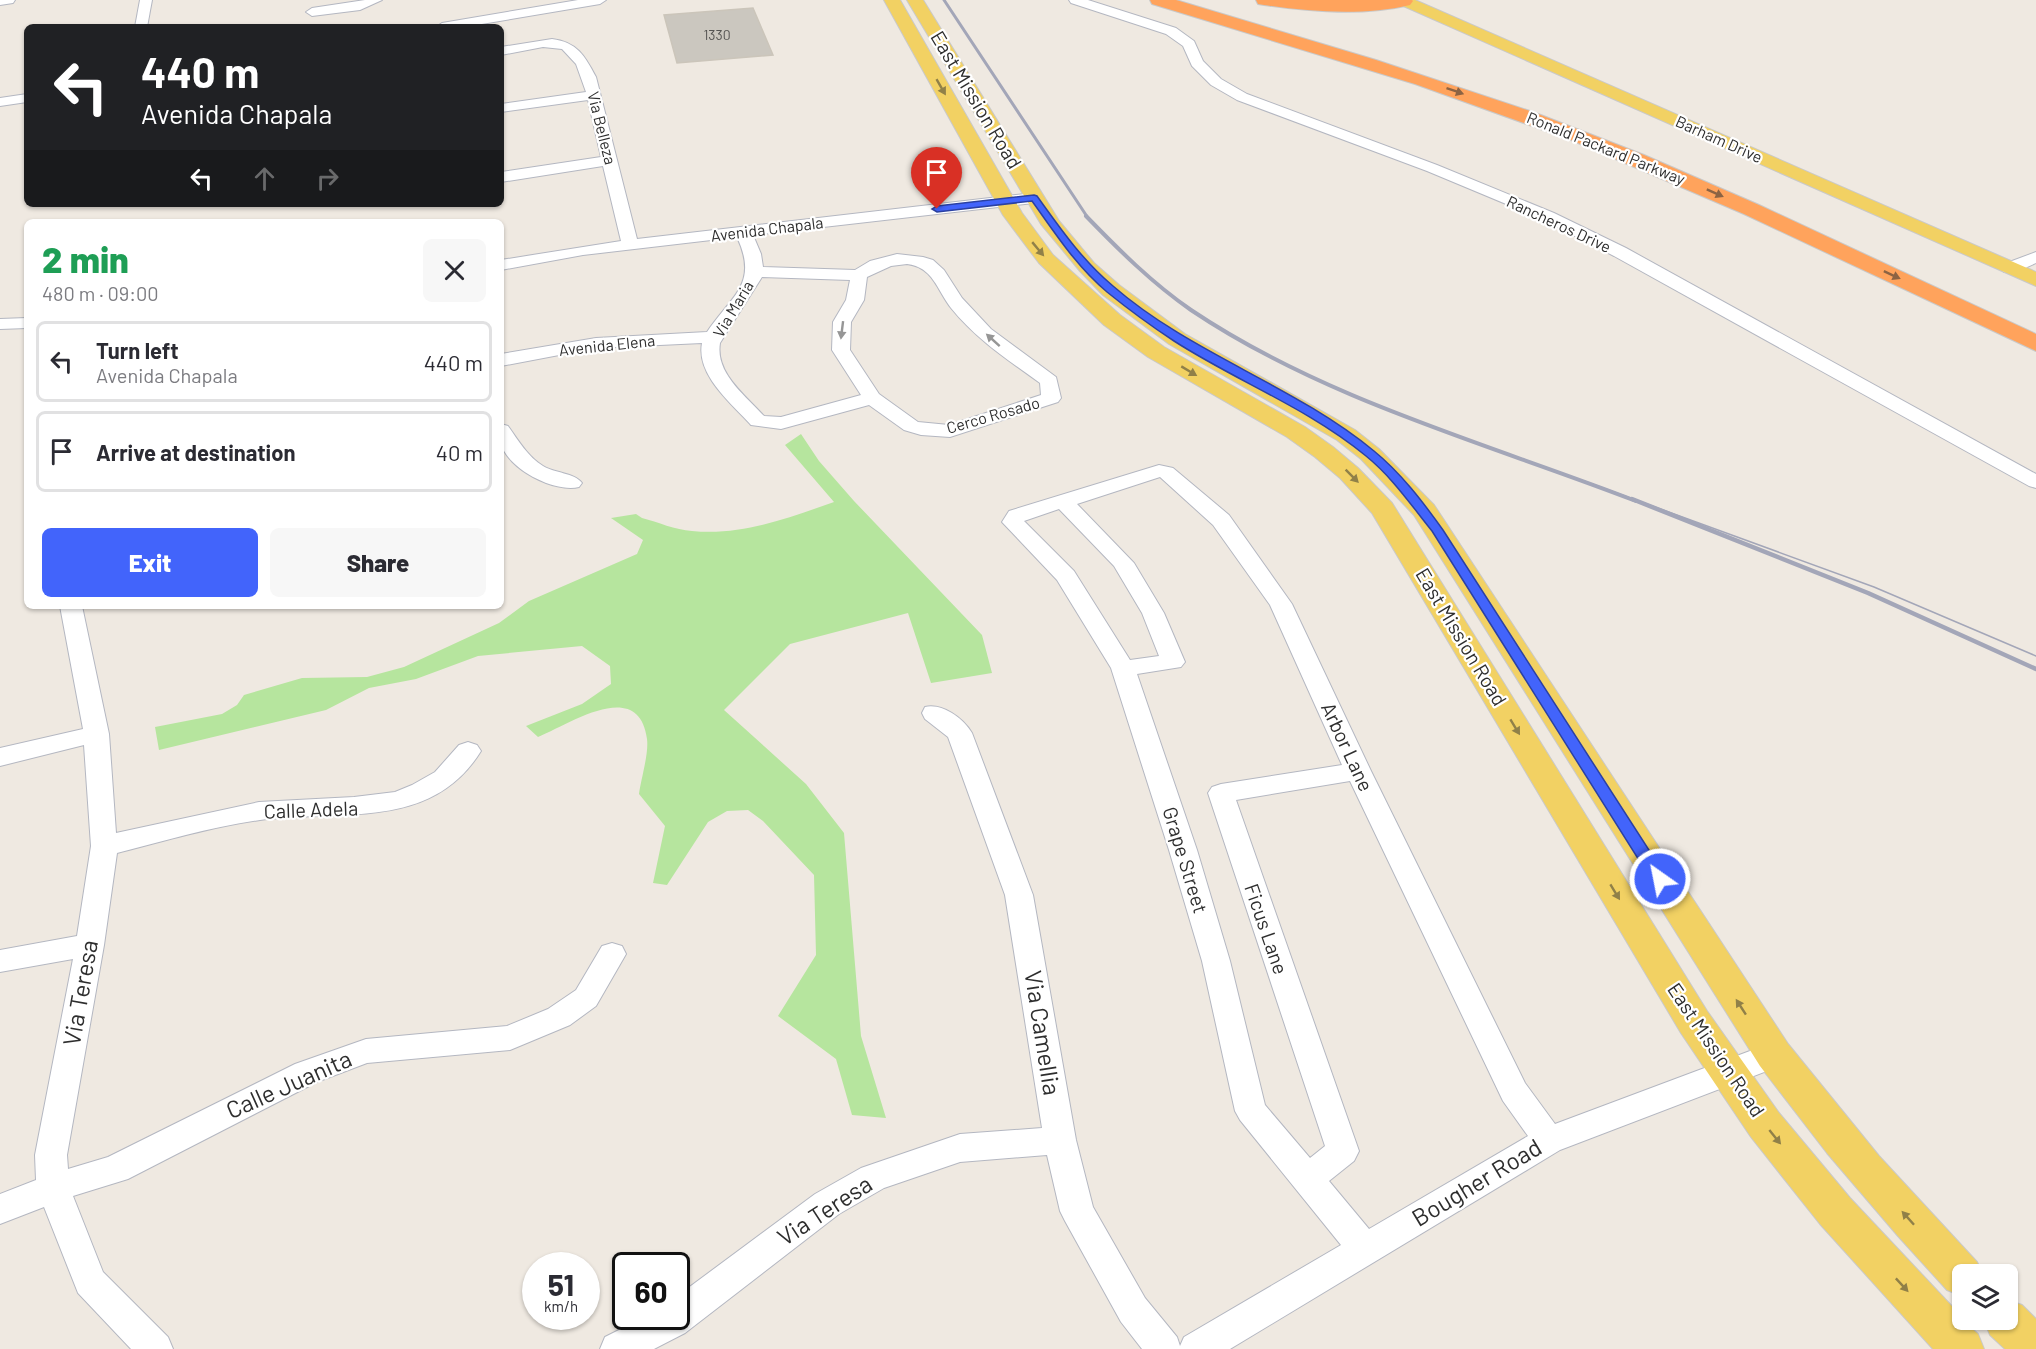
<!DOCTYPE html>
<meta charset="utf-8">
<style>
body{margin:0;font-family:Barlow,sans-serif;background:#f7f7f7;color:#2b2b33;height:100vh;display:flex;flex-direction:column;font-size:22px;white-space:nowrap}
*{box-sizing:border-box;margin:0}
p{font-size:20px;color:#7c7c81}
.icon{flex:none;width:33px;height:33px;fill:none;stroke:currentColor;stroke-width:2;stroke-linecap:round;stroke-linejoin:round}
.map{position:relative;flex:1;overflow:hidden}
.details{position:absolute;left:24px;top:219px;width:480px;height:390px;display:flex;flex-direction:column;background:#fff;border-radius:9px;box-shadow:0 2px 4px #0004}
.details>*{flex:none}
.hud{position:absolute;left:24px;top:24px;width:480px;height:183px;border-radius:9px;box-shadow:0 2px 4px #0004;background:#202124;color:#fff;overflow:hidden}
.tools{position:absolute;left:1952px;top:1264px;display:grid;gap:12px}
.tools a{display:grid;place-items:center;width:66px;height:66px;border-radius:9px;background:#fff;box-shadow:0 2px 4px #0004;font-size:30px}
.speed{position:absolute;left:522px;top:1252px;display:flex;gap:12px;font-size:30px;font-weight:700;text-align:center}
.speed>*{display:grid;place-content:center;width:78px;height:78px;border-radius:50%;background:#fff;box-shadow:0 2px 4px #0004;line-height:1}
.speed small{font-size:15px;font-weight:400}
.speed .limit{border:3px solid #111;border-radius:9px;background:#fff;color:#111}
.pin{position:absolute;display:grid;place-items:center;width:51px;height:51px;color:#fff;margin:-62px -26px;border-radius:50% 50% 50% 0;rotate:-45deg;box-shadow:0 0 6px #0007}
.pin .icon{rotate:45deg}
.me{position:absolute;width:66px;margin:-33px;rotate:327deg;stroke-linejoin:round;filter:drop-shadow(0 0 4px #0008)}
.turn{display:flex;align-items:center;gap:21px;height:126px;padding:0 18px;font-size:27px}
.turn .icon{width:78px;height:78px;stroke-width:2.5}
.turn b{display:block;font-size:42px;line-height:51px}
.lanes{display:flex;align-items:center;height:57px;padding:0 18px;background:#0003;justify-content:center;gap:30px;direction:ltr}
.lanes .off{opacity:.35}
.round{display:grid;place-items:center;flex:none;width:63px;height:63px;border-radius:9px;background:#f7f7f7}
.headline{display:flex;align-items:center;justify-content:space-between;height:102px;padding:0 18px}
h1{font-size:36px;font-weight:800;line-height:45px;color:#1e9e55}
.cta{display:flex;gap:12px;margin-top:auto;padding:12px 18px}
.cta a{flex:1;height:69px;border-radius:9px;background:#4264fb;color:#fff;font-size:24px;font-weight:800;line-height:69px;text-align:center}
.cta a+a{background:#f7f7f7;color:#2b2b33}
ul{padding:0;list-style:none}
li{display:flex;align-items:center;gap:18px;height:81px;margin:0 12px 9px;padding:0 6px;border:3px solid #e1e1e2;border-radius:9px}
li div{flex:1}
li b{display:block;font-size:22px}
li em{font-style:normal}
.map>svg:first-child{display:block}
.green{fill:#b6e59e}
.building{fill:#cbc7bf;stroke:#cbc5ba;stroke-width:1.5}
.lines{fill:none;stroke-linecap:round;stroke-linejoin:round}
.minor-casing{stroke:#b4b7c1;stroke-width:2}
.major-casing{stroke:#c9c9c9;stroke-width:2}
.highway-casing{stroke:#c9c9c9;stroke-width:2}
.minor{fill:#fff;fill-rule:evenodd}
.major{fill:#f2d163;fill-rule:evenodd}
.highway{fill:#ffa35c;fill-rule:evenodd}
.tram{stroke:#a3a6b8;stroke-width:1.5}
.rail-far2{stroke:#a3a6b8;stroke-width:3}
.rail-far1{stroke:#a3a6b8;stroke-width:4}
.rail{stroke:#a3a6b8;stroke-width:4.5}
.oneway{fill:#908048}
.oneway2{fill:#8c6343}
.oneway3{fill:#969696}
.route{fill:#4264fb;stroke:#2b41a3;stroke-width:1.5}
.labels{text-anchor:middle;stroke-width:4.5;stroke-linejoin:round;paint-order:stroke}
.far-number-label{font-size:14px;fill:#555452}
.far-street-label{font-size:16px;fill:#2e2e2e;stroke:#fff}
.street-label{font-size:20px;fill:#2e2e2e;stroke:#fff}
.near-street-label{font-size:24px;fill:#2e2e2e;stroke:#fff}
</style>
<div class="map">
<svg width="2036" height="1349" viewBox="0 0 2036 1349">
<rect width="100%" height="100%" fill="#efe9e1"/>
<!-- green -->
<path class="green" d="M 801,434 L 819,461 L 854,501 L 982,635 L 992,673 L 931,683 L 908,613 L 790,644 L 724,710 L 806,784 L 844,833 L 861,1036 L 886,1118 L 852,1115 L 836,1059 L 778,1016 L 816,955 L 814,875 L 763,821 L 748,810 L 727,811 L 708,822 L 667,885 L 653,883 L 665,826 L 639,794 C 641,779 649,753 647,739 C 639,677 571,723 538,737 L 526,726 L 582,704 L 611,684 L 610,666 L 582,646 L 478,656 L 416,679 L 369,688 L 326,710 L 159,750 L 155,727 L 222,714 L 237,705 L 244,695 L 302,678 L 367,677 L 404,667 L 499,623 L 529,601 L 637,554 L 643,540 L 611,518 L 636,514 L 642,518 C 658,522 675,530 692,531 C 742,536 788,518 834,502 L 785,445 Z"/>
<!-- building -->
<polygon class="building" points="753,8 773,55 677,63 664,15"/>
<g class="lines">
<!-- minor casing -->
<g class="minor-casing">
<g id="minor">
<polygon points="0,0 15,0 13,3 0,5"/>
<polygon points="140,0 152,0 147,27 135,27"/>
<polygon points="365,0 382,0 360,10 312,16 306,12 312,8"/>
<polygon points="578,0 606,0 600,4 464,27 436,27 442,23"/>
<polygon points="1069,0 1088,0 1176,28 1194,41 1203,61 1221,79 1247,94 1437,165 1554,213 1626,248 2036,474 2036,488 2029,486 1614,256 1542,219 1427,171 1237,100 1211,85 1192,66 1183,46 1166,34 1071,3"/>
<path d="M 552,39 C 577,42 585,56 596,77 L 637,239 L 1034,193 L 1040,195 L 1042,198 L 1040,201 L 1034,203 L 753,235 L 761,254 L 763,267 L 855,270 L 870,261 L 897,254 L 923,257 L 933,260 L 944,270 L 962,298 L 991,329 L 1056,377 L 1061,398 L 1058,402 L 950,437 L 921,435 L 904,430 L 869,405 L 781,429 L 751,425 C 731,403 696,375 702,343 L 596,348 L 501,366 L 501,354 L 596,338 L 707,332 C 732,295 759,284 737,237 L 583,255 L 501,270 L 501,260 L 621,241 L 603,166 L 501,182 L 501,172 L 601,157 L 588,100 L 501,112 L 501,104 L 586,92 L 576,64 L 562,49 L 543,47 L 501,55 L 501,47 ZM 907,264 C 933,267 937,290 951,308 C 976,339 1008,360 1040,383 L 1041,395 L 949,425 L 918,422 L 879,394 L 850,350 L 851,322 L 864,300 L 867,277 L 891,266 ZM 762,277 L 850,280 L 846,300 L 833,322 L 832,350 L 861,395 L 781,417 L 764,416 C 745,395 715,373 720,343 Z"/>
<polygon points="27,94 27,102 0,106 0,98"/>
<polygon points="2036,252 2036,263 2016,272 2004,272 2002,268 2004,264"/>
<polygon points="27,318 27,328 0,329 0,319"/>
<path d="M 501,424 L 508,426 C 518,440 528,457 543,466 C 554,473 575,473 582,483 L 579,487 C 555,493 507,469 501,443 C 500,438 501,430 501,424 Z"/>
<path d="M 1159,465 L 1173,468 L 1229,515 L 1292,604 L 1371,771 L 1525,1083 L 1555,1124 L 1774,1042 L 1785,1046 L 1789,1055 L 1785,1064 L 1560,1150 L 1230,1349 L 1142,1349 L 1121,1322 L 1065,1221 L 1060,1211 L 1047,1155 L 960,1162 L 884,1188 L 839,1214 L 685,1333 L 654,1349 L 600,1349 L 605,1337 L 645,1317 L 676,1317 L 676,1297 L 815,1194 L 861,1168 L 960,1134 L 1042,1128 L 1005,895 L 948,737 L 925,719 L 922,713 L 925,707 C 942,703 963,718 972,733 L 1033,895 L 1076,1140 L 1093,1207 L 1145,1298 L 1177,1337 L 1180,1346 L 1184,1337 L 1341,1245 L 1240,1120 L 1235,1111 L 1202,961 L 1169,850 L 1111,668 L 1057,580 L 1002,522 L 1009,511 ZM 1160,477 L 1213,525 L 1270,605 L 1342,765 L 1221,784 L 1212,787 L 1208,793 L 1325,1146 L 1310,1158 L 1265,1105 L 1230,961 L 1197,850 L 1137,674 L 1181,667 L 1185,662 L 1164,613 L 1134,563 L 1077,504 ZM 1059,509 L 1114,566 L 1142,613 L 1159,656 L 1130,660 L 1074,571 L 1024,521 ZM 1350,781 L 1503,1101 L 1528,1136 L 1369,1229 L 1329,1181 L 1354,1161 L 1359,1151 L 1236,800 Z"/>
<path d="M 60,606 L 82,606 L 109,734 L 116,833 L 259,802 L 354,797 L 395,792 L 412,785 L 435,772 L 459,745 L 468,742 L 477,745 L 481,751 C 431,832 339,809 260,820 C 211,827 164,841 117,853 L 104,945 L 67,1155 L 68,1169 L 108,1157 L 295,1064 L 366,1039 L 507,1026 L 548,1009 L 576,990 L 602,946 L 612,943 L 622,946 L 626,954 L 596,1006 L 570,1025 L 510,1050 L 367,1063 L 317,1082 L 128,1179 L 73,1196 L 103,1272 L 168,1337 L 173,1349 L 131,1349 L 78,1293 L 44,1207 L 0,1224 L 0,1194 L 36,1180 L 35,1155 L 73,959 L 0,972 L 0,950 L 77,936 L 91,846 L 84,745 L 0,766 L 0,748 L 83,729 Z"/>
</g>
</g>
<!-- major casing -->
<g class="major-casing">
<g id="major">
<polygon points="884,0 900,0 1022,213 1053,255 1120,315 1164,347 1305,427 1333,447 1358,468 1392,503 1707,1011 1779,1113 1850,1198 1962,1317 1962,1320 1978,1334 1984,1349 1933,1349 1820,1224 1751,1137 1681,1033 1372,513 1340,478 1315,457 1287,437 1148,357 1104,325 1039,263 1003,215"/>
<polygon points="907,0 923,0 1059,221 1094,263 1119,285 1185,334 1355,430 1379,449 1434,505 1788,1044 1879,1156 1977,1262 1983,1275 1962,1275 1962,1296 1947,1290 1898,1236 1827,1153 1760,1066 1414,515 1361,459 1337,440 1169,344 1103,295 1080,271 1041,224"/>
<polygon points="1397,0 1415,0 2036,272 2036,286 1399,4"/>
<polygon points="2007,1300 2022,1305 2036,1319 2036,1349 2005,1349 1990,1335 1984,1320 2007,1320"/>
</g>
</g>
<!-- highway casing -->
<g class="highway-casing">
<g id="highway">
<polygon points="1150,0 1176,0 1376,60 1533,112 1644,155 1759,205 2036,334 2036,351 1744,214 1571,140 1415,84 1152,4"/>
<path d="M 1256,0 L 1412,0 L 1413,1 L 1410,5 C 1363,16 1312,12 1264,5 L 1258,4 Z"/>
</g>
</g>
<!-- minor -->
<use href="#minor" class="minor"/>
<!-- major -->
<use href="#major" class="major"/>
<!-- highway -->
<use href="#highway" class="highway"/>
<!-- tram -->
<polyline class="tram" points="1581,480 1874,587 2036,656"/>
<!-- rail-far2 -->
<polyline class="rail-far2" points="944,0 1088,218"/>
<!-- rail-far1 -->
<path class="rail-far1" d="M 1086,216 C 1119,250 1152,283 1191,310 C 1325,400 1486,443 1636,501"/>
<!-- rail -->
<polyline class="rail" points="1632,499 1868,593 2036,669"/>
</g>
<!-- one-way arrows -->
<defs><path id="oneway-solid" d="M-6-.8H1V-3.2L6.5 0L1 3.2V.8H-6Z" transform="scale(1.5)"/></defs>
<g class="oneway">
<use href="#oneway-solid" transform="translate(941 87) rotate(60)"/>
<use href="#oneway-solid" transform="translate(1038 249) rotate(50)"/>
<use href="#oneway-solid" transform="translate(1189 371) rotate(31)"/>
<use href="#oneway-solid" transform="translate(1352 476) rotate(45)"/>
<use href="#oneway-solid" transform="translate(1515 727) rotate(59)"/>
<use href="#oneway-solid" transform="translate(1615 892) rotate(59)"/>
<use href="#oneway-solid" transform="translate(1741 1007) rotate(-123)"/>
<use href="#oneway-solid" transform="translate(1775 1137) rotate(51)"/>
<use href="#oneway-solid" transform="translate(1908 1218) rotate(-132)"/>
<use href="#oneway-solid" transform="translate(1902 1285) rotate(47)"/>
</g>
<g class="oneway2">
<use href="#oneway-solid" transform="translate(1455 91) rotate(19)"/>
<use href="#oneway-solid" transform="translate(1715 193) rotate(24)"/>
<use href="#oneway-solid" transform="translate(1892 275) rotate(25)"/>
</g>
<g class="oneway3">
<use href="#oneway-solid" transform="translate(842 330) rotate(97)"/>
<use href="#oneway-solid" transform="translate(993 340) rotate(-138)"/>
</g>
<!-- route -->
<path class="route" d="M 1034,195 L 1037,196 C 1060,228 1082,260 1113,286 C 1191,354 1294,385 1374,451 C 1401,473 1423,502 1443,530 L 1665,875 L 1668,879 L 1665,884 L 1654,884 L 1432,531 C 1411,505 1392,477 1366,456 C 1308,408 1236,381 1174,341 C 1151,326 1128,309 1107,292 C 1076,266 1055,233 1032,201 L 937,212 L 932,209 L 937,206 Z"/>
<g class="labels">
<!-- far-number labels -->
<g class="far-number-label">
<text x="717" y="40">1330</text>
</g>
<!-- far-street labels -->
<g class="far-street-label">
<text transform="translate(602 128) rotate(76)" y="6">Via Belleza</text>
<text transform="translate(1719 139) rotate(24)" y="6">Barham Drive</text>
<text transform="translate(1606 148) rotate(22)" y="6">Ronald Packard Parkway</text>
<text transform="translate(1559 224) rotate(25)" y="6">Rancheros Drive</text>
<text transform="translate(767 229) rotate(-7)" y="6">Avenida Chapala</text>
<text transform="translate(733 309) rotate(-59)" y="6">Via Maria</text>
<text transform="translate(607 345) rotate(-6)" y="6">Avenida Elena</text>
<text transform="translate(993 415) rotate(-16)" y="6">Cerco Rosado</text>
</g>
<!-- street labels -->
<g class="street-label">
<text transform="translate(976 100) rotate(59)" y="7">East Mission Road</text>
<text transform="translate(1461 637) rotate(59)" y="7">East Mission Road</text>
<text transform="translate(1347 747) rotate(65)" y="7">Arbor Lane</text>
<text transform="translate(311 810) rotate(-2)" y="7">Calle Adela</text>
<text transform="translate(1185 860) rotate(73)" y="7">Grape Street</text>
<text transform="translate(1266 929) rotate(71)" y="7">Ficus Lane</text>
<text transform="translate(1716 1050) rotate(56)" y="7">East Mission Road</text>
</g>
<!-- near-street labels -->
<g class="near-street-label">
<text transform="translate(81 993) rotate(-80)" y="8">Via Teresa</text>
<text transform="translate(1042 1033) rotate(81)" y="8">Via Camellia</text>
<text transform="translate(289 1085) rotate(-24)" y="8">Calle Juanita</text>
<text transform="translate(1477 1183) rotate(-31)" y="8">Bougher Road</text>
<text transform="translate(825 1211) rotate(-33)" y="8">Via Teresa</text>
</g>
</g>
</svg>
<div class="tools">
<a><svg class="icon" aria-label="layers" viewBox="0 0 24 24"><path d="M12 4l9 5-9 5-9-5zM3 14l9 5 9-5"/></svg></a>
</div>
<div class="speed"><div>51<small>km/h</small></div><div class="limit">60</div></div>
<div class="pin" style="left:937px;top:209px;background:#d93025"><svg class="icon" aria-label="arrive" viewBox="0 0 24 24"><path d="M6 21V4h12l-3 4 3 4H6"/></svg></div>
<svg class="me" style="left:1660px;top:879px" viewBox="-20 -20 40 40"><circle r="17" fill="#4264fb" stroke="#fff" stroke-width="3"/><path d="M0-11L8 9 0 5-8 9z" fill="#fff"/></svg>
<div class="hud">
<div class="turn"><svg class="icon" aria-label="left" viewBox="0 0 24 24"><path d="M17 20v-9H6M10 6l-5 5 5 5"/></svg><div><b>440 m</b>Avenida Chapala</div></div>
<div class="lanes"><svg class="icon" aria-label="left" viewBox="0 0 24 24"><path d="M17 20v-9H6M10 6l-5 5 5 5"/></svg><svg class="icon off" aria-label="ahead" viewBox="0 0 24 24"><path d="M12 20V5M6 11l6-6 6 6"/></svg><svg class="icon off" aria-label="right" viewBox="0 0 24 24"><path d="M7 20v-9h11M14 6l5 5-5 5"/></svg></div>
</div>
<section class="details">
<div class="headline"><div><h1>2 min</h1><p>480 m · 09:00</p></div><a class="round"><svg class="icon" aria-label="close" viewBox="0 0 24 24"><path d="M6 6l12 12M18 6L6 18"/></svg></a></div>
<ul>
<li><svg class="icon" aria-label="left" viewBox="0 0 24 24"><path d="M17 20v-9H6M10 6l-5 5 5 5"/></svg><div><b>Turn left</b><p>Avenida Chapala</p></div><em>440 m</em></li>
<li><svg class="icon" aria-label="arrive" viewBox="0 0 24 24"><path d="M6 21V4h12l-3 4 3 4H6"/></svg><div><b>Arrive at destination</b></div><em>40 m</em></li>
</ul>
<div class="cta"><a>Exit</a><a>Share</a></div>
</section>
</div>
